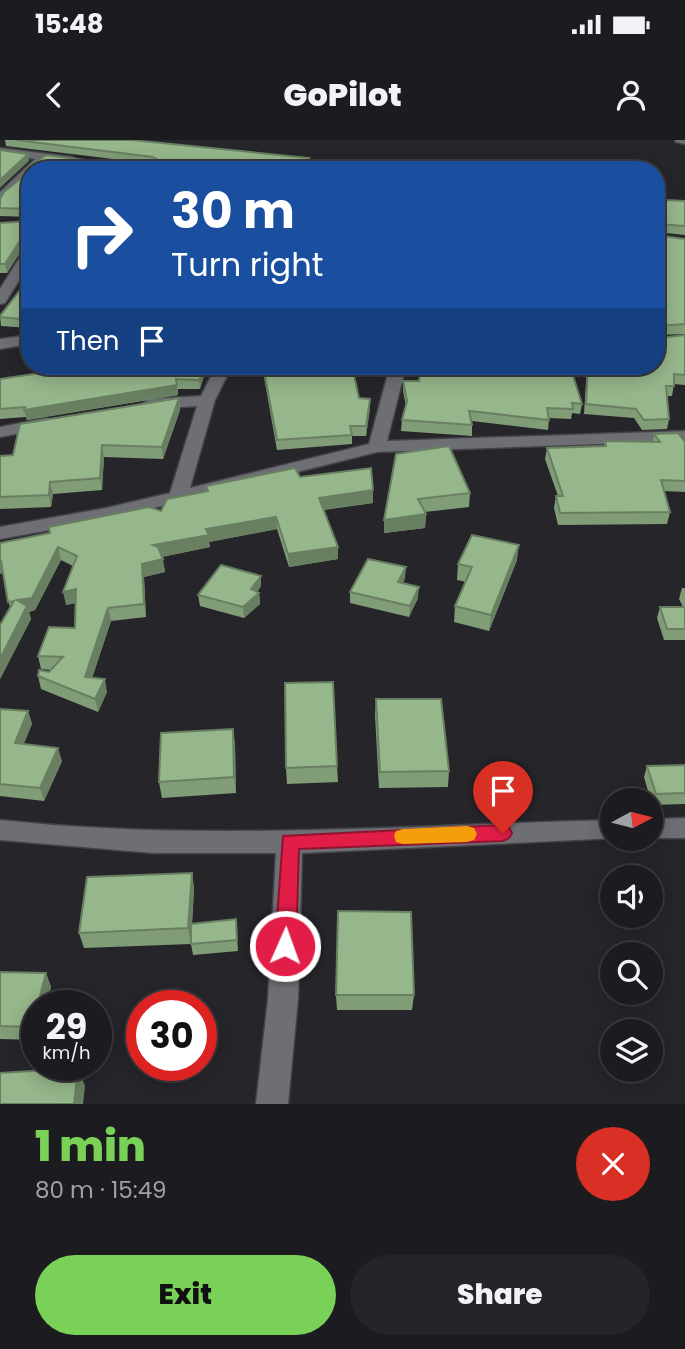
<!DOCTYPE html>
<meta charset="utf-8">
<style>
body{margin:0;font-family:Poppins,sans-serif;background:#252529;color:#f1f3f6;height:100vh;display:flex;flex-direction:column;font-size:26px;white-space:nowrap}
*{box-sizing:border-box;margin:0}
p{font-size:23px;color:#a0a1a5}
.icon{flex:none;width:38px;height:38px;fill:none;stroke:currentColor;stroke-width:2;stroke-linecap:round;stroke-linejoin:round}
.map{position:relative;height:964px;overflow:hidden}
.drawer{display:flex;flex-direction:column;background:#1c1c20;flex:1}
.drawer>*{flex:none}
.top-card{position:absolute;left:21px;top:21px;width:644px;height:214px;border-radius:28px;box-shadow:0 4px 18px #0003,0 0 0 2px #3a3a3e;background:#1a4fa0;color:#fff;overflow:hidden}
.needle{width:46px;rotate:83deg}
.fabs{position:absolute;left:600px;top:648px;display:grid;gap:14px}
.fabs a{display:grid;place-items:center;width:63px;height:63px;border-radius:50%;background:#1c1c20;box-shadow:0 4px 18px #0003,0 0 0 2px #3a3a3e;font-size:35px}
.speed{position:absolute;left:21px;top:850px;display:flex;gap:14px;font-size:35px;font-weight:700;text-align:center}
.speed>*{display:grid;place-content:center;width:91px;height:91px;border-radius:50%;background:#1c1c20;box-shadow:0 4px 18px #0003,0 0 0 2px #3a3a3e;line-height:1}
.speed small{font-size:18px;font-weight:400}
.speed .limit{border:10px solid #d22;background:#fff;color:#111}
.pin{position:absolute;display:grid;place-items:center;width:60px;height:60px;color:#fff;margin:-72px -30px;border-radius:50% 50% 50% 0;rotate:-45deg;box-shadow:0 0 7px #0007}
.pin .icon{rotate:45deg}
.me{position:absolute;width:77px;margin:-38px;rotate:2deg;stroke-linejoin:round;filter:drop-shadow(0 0 5px #0008)}
.turn{display:flex;align-items:center;gap:24px;height:147px;padding:0 35px;font-size:32px}
.turn .icon{width:91px;height:91px;stroke-width:2.5}
.turn b{display:block;font-size:49px;line-height:60px}
.then{display:flex;align-items:center;height:66px;padding:0 35px;background:#0003;gap:14px;font-size:26px}
.round{display:grid;place-items:center;flex:none;width:74px;height:74px;border-radius:37px;background:#252529}
.headline{display:flex;align-items:center;justify-content:space-between;height:119px;padding:0 35px}
h1{font-size:42px;font-weight:800;line-height:52px;color:#79d158}
.cta{display:flex;gap:14px;margin-top:auto;padding:14px 35px}
.cta a{flex:1;height:80px;border-radius:42px;background:#79d158;color:#111;font-size:28px;font-weight:800;line-height:80px;text-align:center}
.cta a+a{background:#252529;color:#f1f3f6}
.status{display:flex;justify-content:space-between;align-items:center;height:49px;padding:0 35px;background:#1c1c20;direction:ltr}
.status svg{height:19px;fill:currentColor}
header{display:flex;justify-content:space-between;align-items:center;height:91px;padding:0 35px;background:#1c1c20;font-size:32px;font-weight:800}
.map>svg:first-child{display:block}
.lines{fill:none;stroke-linecap:round;stroke-linejoin:round}
.minor-casing{stroke:#424247;stroke-width:3}
.minor{fill:#6e6e75;fill-rule:evenodd}
.wall{fill:#819d78}
.shaded-wall{fill:#697f61}
.building{fill:#96b68b;stroke:#697f61;stroke-width:2}
.route{fill:#e11d48;stroke:#92132f;stroke-width:2}
.slow{fill:#f59e0b}
</style>
<div class="status"><b>15:48</b><svg viewBox="0 0 49 12"><path d="M0 12V9h3v3zM5 12V6h3v6zM10 12V3h3v9zM15 12V0h3v12zM26 1h20v11H26zM47 4h2v5h-2z"/></svg></div>
<header><svg class="icon" aria-label="back" viewBox="0 0 24 24"><path d="M15 5l-7 7 7 7"/></svg>GoPilot<svg class="icon" aria-label="person" viewBox="0 0 24 24"><circle cx="12" cy="8" r="4"/><path d="M4 21q1-7 8-7t8 7"/></svg></header>
<div class="map">
<svg width="685" height="964" viewBox="0 0 685 964">
<rect width="100%" height="100%" fill="#25252a"/>
<g class="lines">
<!-- minor casing -->
<g class="minor-casing">
<g id="minor">
<polygon points="675,0 685,0 685,4 676,2"/>
<polygon points="0,8 72,17 78,20 72,23 46,20 36,30 30,30 30,36 0,62 0,52 35,19 0,14"/>
<polygon points="30,108 30,123 5,163 0,164 0,149 25,109"/>
<polygon points="30,195 30,204 0,209 0,199"/>
<polygon points="216,226 232,226 215,260 190,348 369,304 390,226 406,226 387,301 685,291 685,301 377,312 106,380 0,399 0,387 106,368 170,353 197,266 150,269 142,264 150,259 201,256"/>
<polygon points="46,278 54,283 52,287 0,297 0,287"/>
<polygon points="685,678 685,698 648,698 651,698 651,679"/>
<path d="M 0,680 C 205,702 407,685 612,680 L 612,698 L 618,698 L 302,713 L 298,859 L 288,964 L 256,964 L 268,859 L 276,713 L 153,713 L 0,700 Z"/>
</g>
</g>
<!-- minor -->
<use href="#minor" class="minor"/>
</g>
<!-- wall -->
<g class="wall">
<polygon points="5,0 132,0 309,25 305,30 30,30 154,24 6,6"/>
<polygon points="30,31 30,77 0,76 0,59"/>
<polygon points="656,55 666,60 685,61 685,95 656,92"/>
<polygon points="30,81 30,106 23,108 7,133 0,133 0,83"/>
<polygon points="656,95 685,99 685,194 658,195 658,198 685,195 685,245 674,244 672,256 667,256 669,279 667,289 642,290 634,278 584,274 587,226 656,226"/>
<polygon points="30,116 30,133 27,133 25,125"/>
<polygon points="30,137 30,188 1,186 0,176"/>
<polygon points="85,226 207,226 200,249 178,249 178,255 27,280 26,277 0,279 0,240 85,232"/>
<polygon points="262,226 380,226 379,233 354,234 359,258 370,259 370,268 366,296 352,296 352,304 277,310"/>
<polygon points="403,241 419,241 582,264 580,274 572,273 571,279 549,278 548,290 472,281 472,296 401,291 402,280 406,266 403,251"/>
<polygon points="179,258 180,270 163,319 104,317 102,350 53,354 51,367 0,369 0,316 13,315"/>
<polygon points="654,294 685,302 685,352 664,351 670,372 667,384 558,385 554,368 556,356 558,356 545,319 547,308 604,306 605,301 653,302"/>
<polygon points="396,314 470,353 469,367 425,372 426,374 425,388 384,393"/>
<polygon points="300,337 373,350 373,363 324,370 338,407 338,419 289,427 277,389 209,402 210,407 162,417 165,432 144,437 146,477 111,481 92,538 107,552 98,572 41,549 38,536 49,532 51,530 41,529 38,516 75,488 76,463 66,465 73,426 61,420 35,470 29,472 31,479 0,539 0,485 10,468 3,434 0,403 161,371 207,352 206,346"/>
<polygon points="517,420 489,491 454,482 455,466 466,442 457,440 458,424"/>
<polygon points="261,436 261,446 257,452 259,453 260,464 244,478 200,466 198,455"/>
<polygon points="405,438 403,443 418,458 409,477 350,463 350,452"/>
<polygon points="682,448 685,448 685,500 664,500 657,478 660,467 683,467 679,459"/>
<polygon points="376,559 449,631 448,647 379,648 375,575"/>
<polygon points="0,569 28,571 32,584 23,604 62,621 44,661 0,656"/>
<polygon points="233,589 235,605 236,653 162,658 159,642"/>
<polygon points="685,625 685,664 652,665 644,637 647,626"/>
<polygon points="337,626 338,642 287,644 286,628"/>
<polygon points="192,733 194,749 192,784 236,779 238,811 193,815 191,804 84,808 79,793"/>
<polygon points="0,832 46,833 51,847 46,866 37,866 37,900 0,899"/>
<polygon points="336,855 414,855 412,870 337,870"/>
</g>
<!-- shaded-wall -->
<g class="shaded-wall">
<polygon points="28,14 29,21 0,48 0,40"/>
<polygon points="309,18 309,25 305,30 297,30"/>
<polygon points="28,97 29,105 23,108 7,133 5,124 21,99"/>
<polygon points="203,226 207,226 200,249 199,240"/>
<polygon points="177,245 178,255 27,280 24,270"/>
<polygon points="179,258 180,270 163,319 162,307"/>
<polygon points="370,259 370,268 366,296 366,286"/>
<polygon points="102,305 104,317 102,350 100,338"/>
<polygon points="50,342 53,354 51,367 49,355"/>
<polygon points="373,350 373,363 319,370 319,358"/>
<polygon points="426,374 425,388 384,393 384,380"/>
<polygon points="276,377 277,389 209,402 210,407 155,418 153,405 206,389"/>
<polygon points="519,405 517,420 489,491 491,475"/>
<polygon points="58,407 61,420 35,470 29,472 31,479 0,539 0,519 17,460"/>
<polygon points="338,407 338,419 289,427 288,414"/>
<polygon points="163,419 165,432 144,437 146,477 144,464 142,424"/>
<polygon points="0,421 1,421 4,433 0,434"/>
<polygon points="406,427 405,438 398,453 398,442"/>
<polygon points="261,436 261,446 253,458 259,453 260,464 244,478 243,467 251,449"/>
<polygon points="419,447 418,458 409,477 410,466"/>
<polygon points="76,449 79,462 66,465 63,452"/>
<polygon points="108,468 111,481 88,550 85,537"/>
<polygon points="105,539 107,552 98,572 95,559"/>
<polygon points="28,571 32,584 19,616 15,603"/>
<polygon points="233,589 235,605 236,653 234,637"/>
<polygon points="58,608 62,621 44,661 40,648"/>
<polygon points="192,733 194,749 191,804 188,788"/>
<polygon points="46,833 51,847 46,866 37,866"/>
<polygon points="37,869 37,899 32,887"/>
<polygon points="78,928 85,946 83,964 74,964"/>
</g>
<!-- building -->
<g class="building">
<polygon points="16,0 132,0 309,18 297,30 30,30 31,25 46,15 124,25 158,25 161,22 153,17"/>
<polygon points="0,10 28,14 0,40"/>
<polygon points="349,27 375,30 346,30"/>
<polygon points="30,31 30,69 0,68 0,59 4,52"/>
<polygon points="656,55 665,55 666,60 685,61 685,86 658,84 656,90"/>
<polygon points="30,81 30,99 28,97 21,99 5,124 0,124 0,83"/>
<polygon points="656,95 685,99 685,184 656,186"/>
<polygon points="30,116 30,125 25,125"/>
<polygon points="30,137 30,180 0,177 0,176"/>
<polygon points="656,187 658,198 685,195 685,235 674,234 674,246 666,246 669,279 644,280 636,269 586,264 588,226 656,226"/>
<polygon points="85,226 203,226 199,240 176,239 177,245 24,270 25,267 0,269 0,239 54,231 85,232"/>
<polygon points="263,226 352,226 359,258 370,259 366,286 350,286 352,295 277,300"/>
<polygon points="421,226 570,226 582,264 572,263 573,269 547,268 549,280 469,271 472,285 402,280 407,261 403,241 419,241"/>
<polygon points="179,258 162,307 102,305 100,338 50,342 49,355 0,357 0,316 13,315 20,284"/>
<polygon points="678,293 685,302 685,341 661,340 670,372 560,373 556,356 563,356 547,308 606,306 605,301 660,302 654,294"/>
<polygon points="449,306 470,353 418,359 426,374 384,380 396,314"/>
<polygon points="295,328 300,337 371,328 373,350 319,358 338,407 288,414 276,377 206,389 209,395 153,405 158,407 163,419 142,424 144,464 108,468 85,537 105,539 95,559 38,536 39,530 49,532 63,517 38,516 49,487 75,488 76,449 63,452 77,416 58,407 32,458 17,460 27,466 0,519 0,485 14,461 8,462 1,421 0,421 0,403 50,393 49,387 149,367 161,371 167,359 208,351 206,346"/>
<polygon points="472,395 519,405 491,475 455,466 472,427 458,424"/>
<polygon points="368,419 406,427 398,442 419,447 410,466 350,452"/>
<polygon points="221,425 261,436 251,449 259,453 243,467 198,455"/>
<polygon points="660,467 685,467 685,489 667,489"/>
<polygon points="333,542 337,626 286,628 285,543"/>
<polygon points="376,559 441,559 449,631 380,632"/>
<polygon points="0,569 28,571 15,603 58,608 40,648 0,644"/>
<polygon points="233,589 234,637 159,642 161,593"/>
<polygon points="685,625 685,653 656,654 647,626"/>
<polygon points="192,733 188,788 79,793 87,737"/>
<polygon points="338,771 411,772 414,855 336,855"/>
<polygon points="236,779 237,800 191,804 191,784"/>
<polygon points="0,832 46,833 32,887 0,886"/>
<polygon points="78,928 74,964 0,964 0,933"/>
</g>
<!-- route -->
<polygon class="route" points="503,685 509,687 512,693 509,698 503,701 299,709 296,806 293,813 285,816 278,813 275,806 283,696"/>
<!-- slow -->
<polygon class="slow" points="467,686 474,688 477,694 474,700 467,702 403,704 396,702 394,696 396,691 403,689"/>
</svg>
<div class="fabs">
<a><svg class="needle" viewBox="-14 -14 28 28"><path d="M0-13l5 13h-10z" fill="#e53935"/><path d="M0 13l5-13h-10z" fill="#a0a1a5"/></svg></a>
<a><svg class="icon" aria-label="sound" viewBox="0 0 24 24"><path d="M4 9h4l5-4v14l-5-4H4zM17 9q2 3 0 6"/></svg></a>
<a><svg class="icon" aria-label="search" viewBox="0 0 24 24"><circle cx="10" cy="10" r="6"/><path d="M15 15l6 6"/></svg></a>
<a><svg class="icon" aria-label="layers" viewBox="0 0 24 24"><path d="M12 4l9 5-9 5-9-5zM3 14l9 5 9-5"/></svg></a>
</div>
<div class="speed"><div>29<small>km/h</small></div><div class="limit">30</div></div>
<div class="pin" style="left:503px;top:693px;background:#d93025"><svg class="icon" aria-label="arrive" viewBox="0 0 24 24"><path d="M6 21V4h12l-3 4 3 4H6"/></svg></div>
<svg class="me" style="left:285px;top:806px" viewBox="-20 -20 40 40"><circle r="17" fill="#e11d48" stroke="#fff" stroke-width="3"/><path d="M0-11L8 9 0 5-8 9z" fill="#fff"/></svg>
<div class="top-card">
<div class="turn"><svg class="icon" aria-label="right" viewBox="0 0 24 24"><path d="M7 20v-9h11M14 6l5 5-5 5"/></svg><div><b>30 m</b>Turn right</div></div>
<div class="then">Then<svg class="icon" aria-label="arrive" viewBox="0 0 24 24"><path d="M6 21V4h12l-3 4 3 4H6"/></svg></div>
</div>
</div>
<section class="drawer">
<div class="headline"><div><h1>1 min</h1><p>80 m · 15:49</p></div><a class="round" style="background:#d93025;color:#fff"><svg class="icon" aria-label="close" viewBox="0 0 24 24"><path d="M6 6l12 12M18 6L6 18"/></svg></a></div>
<div class="cta"><a>Exit</a><a>Share</a></div>
</section>
